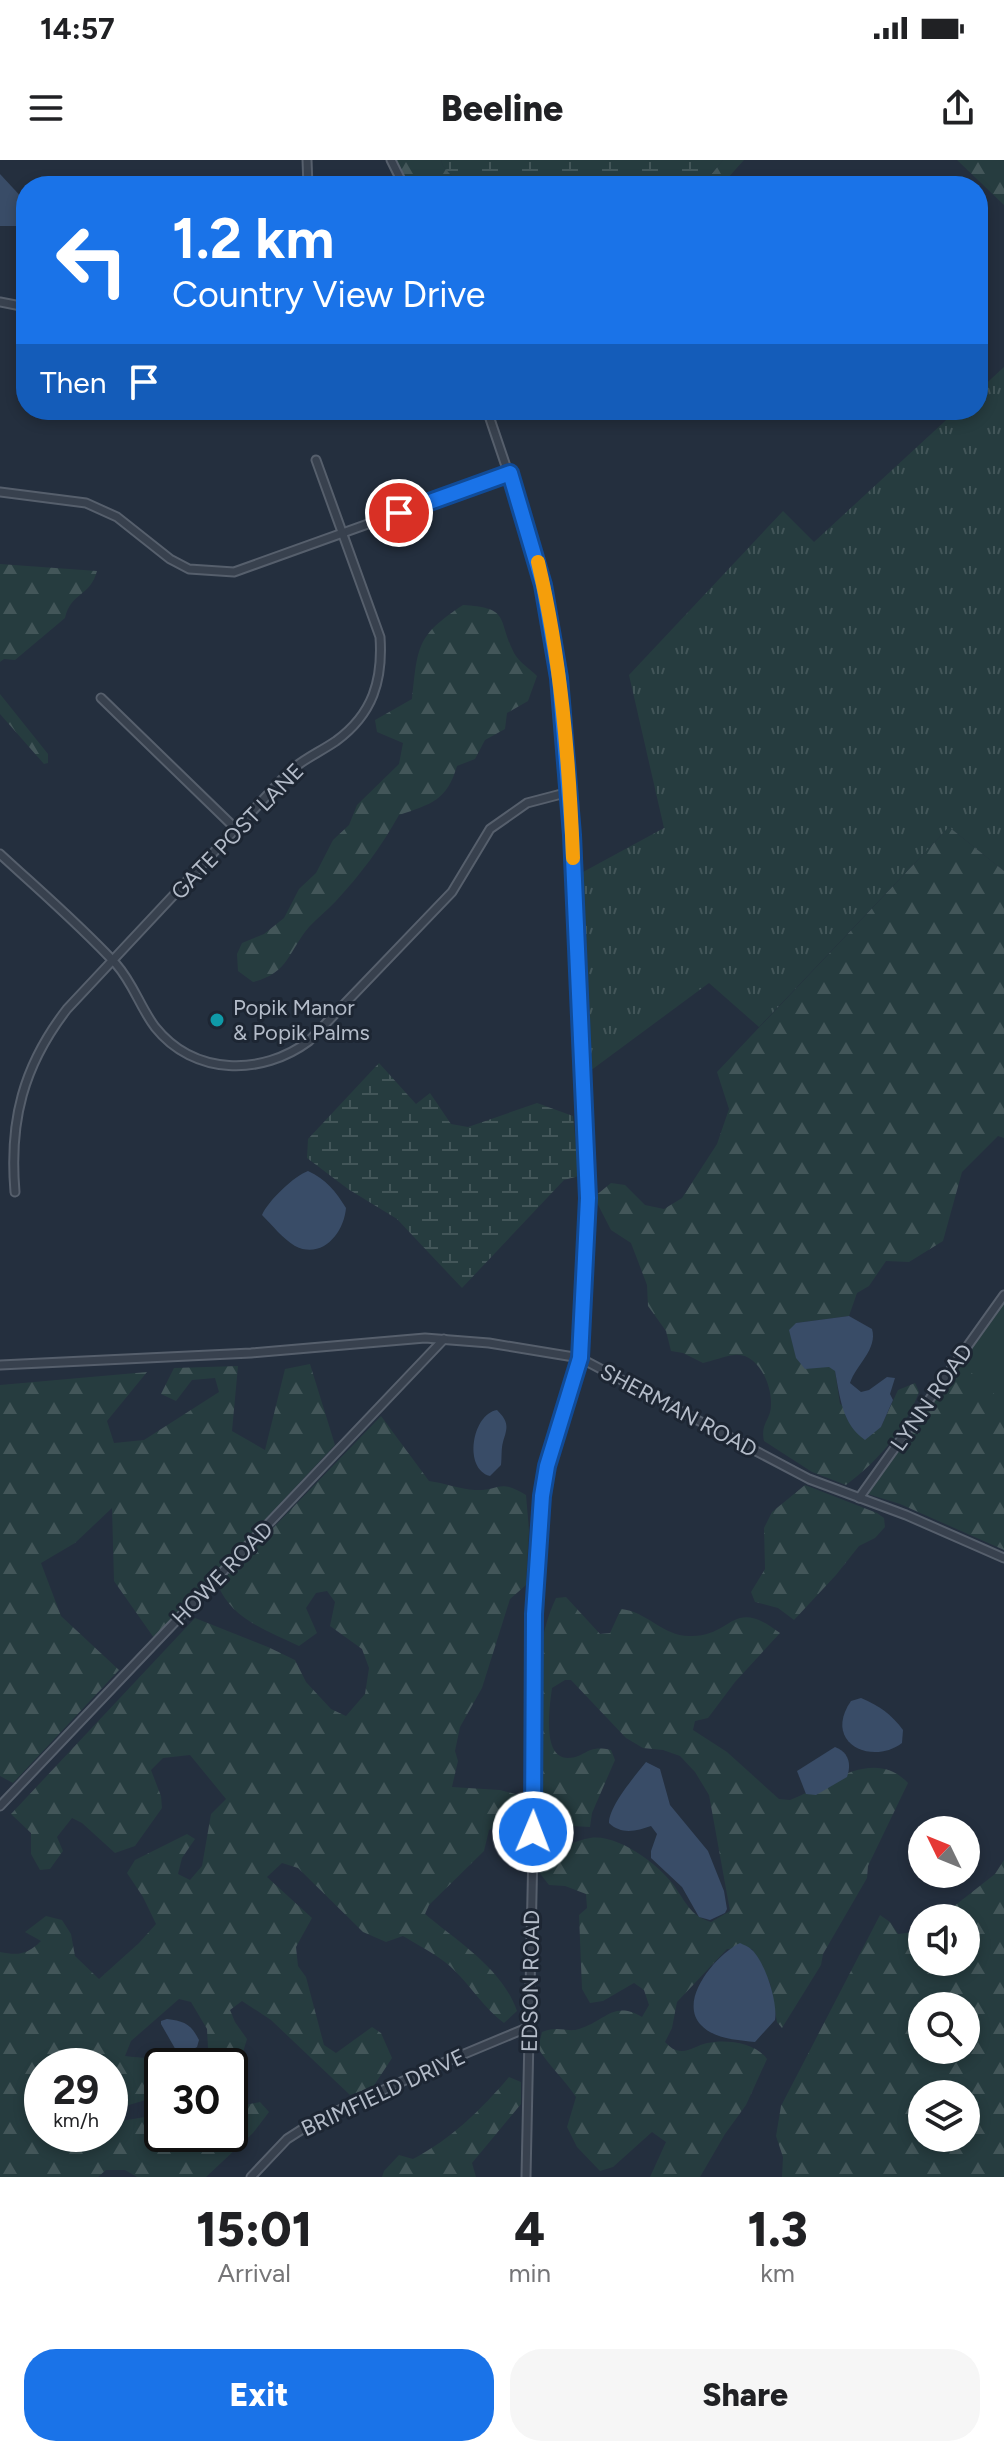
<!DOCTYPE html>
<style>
body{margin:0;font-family:Figtree,sans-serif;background:#f6f6f6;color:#202124;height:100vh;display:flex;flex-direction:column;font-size:30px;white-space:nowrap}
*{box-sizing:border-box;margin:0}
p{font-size:26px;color:#757577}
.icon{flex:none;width:44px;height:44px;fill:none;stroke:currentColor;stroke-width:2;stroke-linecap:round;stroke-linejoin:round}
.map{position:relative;height:2017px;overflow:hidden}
.side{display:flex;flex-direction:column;background:#fff;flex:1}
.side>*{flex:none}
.top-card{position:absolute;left:16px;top:16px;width:972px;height:244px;border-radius:32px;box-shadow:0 4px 12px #0003;background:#1a73e8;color:#fff;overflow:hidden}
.needle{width:52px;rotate:313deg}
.controls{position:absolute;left:908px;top:1656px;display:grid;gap:16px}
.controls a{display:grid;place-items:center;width:72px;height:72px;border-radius:50%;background:#fff;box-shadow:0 4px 12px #0003;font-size:40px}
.speed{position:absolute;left:24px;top:1888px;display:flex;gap:16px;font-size:40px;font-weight:700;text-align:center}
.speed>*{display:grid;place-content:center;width:104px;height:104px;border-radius:50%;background:#fff;box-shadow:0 4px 12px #0003;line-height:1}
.speed small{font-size:20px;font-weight:400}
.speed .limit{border:4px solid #111;border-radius:12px;background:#fff;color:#111}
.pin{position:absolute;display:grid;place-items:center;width:68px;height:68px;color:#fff;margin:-34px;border:4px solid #fff;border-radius:50%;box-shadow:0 2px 8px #0007}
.me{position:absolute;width:88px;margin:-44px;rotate:1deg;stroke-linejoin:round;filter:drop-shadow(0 0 6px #0008)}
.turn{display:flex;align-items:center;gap:28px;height:168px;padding:0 24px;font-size:36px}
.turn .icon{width:104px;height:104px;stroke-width:2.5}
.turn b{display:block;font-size:56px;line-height:68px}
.then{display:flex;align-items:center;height:76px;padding:0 24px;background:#0003;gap:16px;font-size:30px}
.eta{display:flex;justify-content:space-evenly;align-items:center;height:136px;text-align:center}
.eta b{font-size:48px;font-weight:800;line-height:56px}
.cta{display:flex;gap:16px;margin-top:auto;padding:16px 24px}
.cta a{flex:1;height:92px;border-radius:32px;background:#1a73e8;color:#fff;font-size:32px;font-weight:800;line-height:92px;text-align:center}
.cta a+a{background:#f6f6f6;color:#202124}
.status{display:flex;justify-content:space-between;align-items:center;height:56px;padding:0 40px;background:#fff;direction:ltr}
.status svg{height:22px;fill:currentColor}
header{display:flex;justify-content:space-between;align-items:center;height:104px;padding:0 24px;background:#fff;font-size:36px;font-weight:800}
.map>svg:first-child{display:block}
.grass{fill:url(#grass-tufts)}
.forest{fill:url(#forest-firs);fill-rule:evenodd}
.wetland{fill:url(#wetland-marsh)}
.green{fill:#263c3f}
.water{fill:#394c67}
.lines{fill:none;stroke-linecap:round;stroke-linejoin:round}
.minor-casing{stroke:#565f6c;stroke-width:11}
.minor{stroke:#38414e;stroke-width:7}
.route-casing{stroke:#114b97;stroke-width:20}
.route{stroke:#1a73e8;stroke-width:14}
.slow{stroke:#f59e0b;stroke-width:14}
.culture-dot{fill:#0f9aa8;stroke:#1d2633;stroke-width:3}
.labels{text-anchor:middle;stroke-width:6;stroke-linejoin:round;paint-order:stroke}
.street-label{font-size:22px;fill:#b4bcc9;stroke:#1d2633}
.poi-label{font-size:22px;fill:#b4bcc9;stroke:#1d2633;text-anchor:start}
</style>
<div class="status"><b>14:57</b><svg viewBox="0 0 49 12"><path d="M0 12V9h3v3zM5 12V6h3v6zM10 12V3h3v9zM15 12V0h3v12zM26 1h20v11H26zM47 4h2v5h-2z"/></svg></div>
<header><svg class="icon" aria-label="menu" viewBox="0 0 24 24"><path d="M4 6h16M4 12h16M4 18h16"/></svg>Beeline<svg class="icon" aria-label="share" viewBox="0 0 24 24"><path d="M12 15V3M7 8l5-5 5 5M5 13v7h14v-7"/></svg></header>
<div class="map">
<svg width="1004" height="2017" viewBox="0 0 1004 2017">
<defs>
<pattern id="grass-tufts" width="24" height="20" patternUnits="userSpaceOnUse" patternTransform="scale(2)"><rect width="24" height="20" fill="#263c3f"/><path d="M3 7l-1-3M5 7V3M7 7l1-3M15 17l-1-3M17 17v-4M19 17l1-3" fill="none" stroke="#435659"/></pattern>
<pattern id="forest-firs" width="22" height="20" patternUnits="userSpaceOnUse" patternTransform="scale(2)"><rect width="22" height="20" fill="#263c3f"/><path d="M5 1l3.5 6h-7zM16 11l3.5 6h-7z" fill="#435659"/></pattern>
<pattern id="wetland-marsh" width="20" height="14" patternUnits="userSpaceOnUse" patternTransform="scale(2)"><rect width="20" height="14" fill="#263c3f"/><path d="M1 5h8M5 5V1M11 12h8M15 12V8" fill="none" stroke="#435659"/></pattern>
</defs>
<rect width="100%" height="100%" fill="#242f3e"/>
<!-- grass -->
<polygon class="grass" points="1004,207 1004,711 949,667 759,867 709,823 590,911 583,712 664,668 629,515 783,351 814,382 957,250 978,250 978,231"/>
<!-- forest -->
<g class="forest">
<polygon points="391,0 441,0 443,6 461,26 404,26"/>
<polygon points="723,0 744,0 726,20 727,26 712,26 709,17"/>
<polygon points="957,0 1004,0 1004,45"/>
<path d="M 0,404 L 97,411 C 90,437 71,432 65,458 L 15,500 L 4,499 L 0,502 Z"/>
<path d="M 463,445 C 511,448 497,459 514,493 C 519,502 530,509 537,516 L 528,541 L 507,553 L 505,569 L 485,580 L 475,599 L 457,606 C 447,640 432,644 399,655 C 381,687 361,714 336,741 C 328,750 317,758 309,767 C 288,792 289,813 253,822 L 238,811 L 237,794 L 242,783 L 264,774 L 284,758 L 299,729 L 316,713 L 333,680 L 349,665 L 357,645 L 399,604 L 403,583 L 377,572 L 375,560 L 412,539 C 418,486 416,476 463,445 Z"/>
<polygon points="0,534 48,594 48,603 44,604 0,554"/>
<path d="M 949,667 L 1004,711 L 1004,978 L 998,976 L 962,1012 L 943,1081 L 909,1102 L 886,1101 L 869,1126 L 857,1133 L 849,1156 L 796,1163 L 835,1211 L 840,1244 L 881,1267 L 898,1230 L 915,1223 L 919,1232 C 904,1271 879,1300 846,1325 L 812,1312 L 764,1281 C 760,1263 771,1260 771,1245 C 772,1225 758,1192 734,1195 C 724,1196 713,1201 703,1203 L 683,1193 L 671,1191 L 666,1171 L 648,1146 L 647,1125 L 631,1083 L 611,1070 L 594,1037 L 611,1023 L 625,1025 L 645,1045 L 664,1049 L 682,1038 L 717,984 L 729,949 L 717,912 Z"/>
<polygon points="1004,1158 1004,1390 900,1344 868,1334 967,1193"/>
<polygon points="310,1204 335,1285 154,1478 114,1421 112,1348 75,1383 41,1403 61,1456 119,1510 13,1623 0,1616 0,1225 147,1212 107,1261 114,1283 144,1280 219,1232 215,1218 192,1220 176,1241 161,1234 174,1208 238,1206 232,1271 265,1290 285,1209"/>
<path d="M 381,1256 L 429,1321 C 444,1323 460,1329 475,1330 C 500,1331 498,1318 526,1335 L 529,1370 L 526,1425 L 510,1439 L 482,1528 L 460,1567 L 455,1591 L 458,1601 L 452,1627 L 500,1630 L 519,1635 L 520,1648 L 489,1670 L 484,1691 L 429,1745 L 425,1754 C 458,1782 502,1808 517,1851 L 504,1863 C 485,1849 473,1829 456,1812 C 442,1797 421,1787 403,1776 L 386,1782 L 363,1772 L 298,1708 L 282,1703 L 267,1717 L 312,1758 L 296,1787 L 298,1806 L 306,1817 L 324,1885 L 336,1893 L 372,1867 L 381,1873 L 392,1898 L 373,1927 L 350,1935 L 271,1860 L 242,1841 L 230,1850 L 235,1862 L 247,1879 L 243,1892 L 226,1897 L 208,1888 L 207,1869 L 191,1842 L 179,1839 L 131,1881 L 125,1896 C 144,1899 186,1898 198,1906 L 162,1906 L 162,1935 L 129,1945 L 110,1942 L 110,1906 L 42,1906 L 42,1974 L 110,1974 L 110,1963 L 162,1954 L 162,1974 L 230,1974 L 230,1948 L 260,1942 L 269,1952 L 253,1973 L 206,2017 L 137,2017 L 125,2010 L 106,2010 L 98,2017 L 0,2017 L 0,1792 C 19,1796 28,1794 41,1781 L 25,1772 L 46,1756 L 62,1760 L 71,1774 L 75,1796 L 99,1819 L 139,1783 L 156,1764 L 143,1737 L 127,1713 L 135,1700 L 187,1674 L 195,1679 L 182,1698 L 178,1714 L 190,1720 L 202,1706 L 211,1654 L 226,1639 L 190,1595 L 163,1598 L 151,1610 L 161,1636 L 162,1648 L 135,1686 L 115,1693 L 82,1663 L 72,1658 L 57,1677 L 63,1691 L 50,1709 L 40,1710 L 31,1694 L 31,1673 L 11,1654 L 195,1458 L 268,1487 L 295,1500 L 306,1522 L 331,1549 L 346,1556 L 365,1534 L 369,1508 L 362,1489 L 330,1466 L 335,1442 L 327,1431 L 316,1433 L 306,1448 L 317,1473 L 299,1486 C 268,1471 231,1459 218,1425 Z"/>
<polygon points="805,1325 877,1353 884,1358 885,1367 875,1378 859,1386 836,1415 794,1460 778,1448 755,1442 751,1432 765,1409 764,1368 772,1352"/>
<path d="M 566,1437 L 600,1474 L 610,1473 L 621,1449 C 646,1451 663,1476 689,1476 C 733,1478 731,1435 780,1473 L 735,1522 L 708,1558 L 695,1561 L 693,1570 L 727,1592 L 779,1639 L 790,1640 C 827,1626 873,1586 908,1623 L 868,1706 L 867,1718 L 823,1794 L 821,1805 L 782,1868 L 777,1862 L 770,1823 L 752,1789 L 727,1789 L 677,1842 L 672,1868 L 665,1882 C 670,1887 674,1891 682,1891 C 690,1891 698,1885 707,1883 C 726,1879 755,1882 767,1899 L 746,1945 L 725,1974 L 700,2017 L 650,2017 L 666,1982 L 652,1972 L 613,2007 L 600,2011 L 577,1987 L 567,1967 L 576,1937 C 564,1919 549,1906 538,1888 L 542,1872 C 560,1865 567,1873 579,1869 C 606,1861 613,1840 642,1857 L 649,1845 L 644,1830 L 634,1823 L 603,1841 L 590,1843 L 582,1829 L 579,1755 L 587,1748 L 586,1734 L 565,1726 L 549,1725 L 538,1711 L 538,1698 C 554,1692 575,1680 590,1678 C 618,1673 663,1707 677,1730 C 688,1746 692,1756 711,1762 L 730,1751 L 709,1635 L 695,1612 L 680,1596 L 663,1590 L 643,1588 L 626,1578 L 571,1520 L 565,1520 L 552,1528 C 550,1544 541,1598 568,1598 C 587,1597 586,1584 611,1590 L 615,1600 L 592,1653 L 590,1667 L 553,1665 L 536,1655 C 535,1591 528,1496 556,1438 Z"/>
<path d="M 1004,1700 L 1004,2017 L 782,2017 L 783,1997 L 776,1976 L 781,1946 L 880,1755 L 890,1762 L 898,1774 L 922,1771 L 922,1802 L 966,1802 L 966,1758 L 939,1758 L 995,1714 ZM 922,1846 L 966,1846 L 966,1890 L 922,1890 ZM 922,1934 L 966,1934 L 966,1978 L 922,1978 Z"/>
<path d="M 509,1917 L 521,1922 L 521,1944 L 472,2003 L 476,2017 L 382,2017 L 384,2011 L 399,1995 L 413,1999 C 451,1979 481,1950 509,1917 Z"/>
</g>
<!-- wetland -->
<g class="wetland">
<polygon points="441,0 723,0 709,17 712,26 461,26 443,6"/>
<polygon points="379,903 416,944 430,933 451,964 468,967 537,943 573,956 579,1016 564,1020 462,1128 397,1059 348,1029 307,998 308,979"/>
</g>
<!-- green -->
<polygon class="green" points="1004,1141 1004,1243 960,1202"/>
<!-- water -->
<g class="water">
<polygon points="0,14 26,42 25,66 0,66"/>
<path d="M 308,1011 C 326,1019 336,1032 346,1048 C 344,1073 322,1100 295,1086 C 283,1079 272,1065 262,1055 C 268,1041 294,1016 308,1011 Z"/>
<path d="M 849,1156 L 872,1169 C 878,1189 856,1205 850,1223 L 861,1232 L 869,1230 L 887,1217 L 895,1218 L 890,1234 L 893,1240 L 881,1267 L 865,1280 C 842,1264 840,1237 835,1211 L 829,1207 L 805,1209 L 796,1198 L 789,1170 L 796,1163 Z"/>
<path d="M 497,1250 C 509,1262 508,1267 503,1282 C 501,1289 502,1297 501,1305 L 490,1316 C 463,1309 472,1254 497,1250 Z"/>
<path d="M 861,1538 C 880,1546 891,1554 903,1570 L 902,1583 C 872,1606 822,1583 851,1541 Z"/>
<path d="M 835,1587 C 848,1592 852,1603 847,1617 L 816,1635 L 806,1634 L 797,1611 Z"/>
<path d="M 646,1602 L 660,1609 L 670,1645 L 708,1691 L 724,1731 L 727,1749 L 725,1753 L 710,1760 L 699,1757 L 682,1727 L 651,1698 L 651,1691 L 657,1674 L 651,1666 C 637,1671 621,1675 609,1663 C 609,1646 635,1616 646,1602 Z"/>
<path d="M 740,1783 C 744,1785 748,1786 752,1790 C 765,1802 778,1842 775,1860 L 755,1882 C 737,1880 714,1879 701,1865 C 677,1840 717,1794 740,1783 Z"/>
<path d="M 167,1859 C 184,1861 191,1864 199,1880 L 197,1887 L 183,1895 L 177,1892 L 161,1864 L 161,1861 Z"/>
</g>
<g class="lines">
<!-- minor casing -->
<g class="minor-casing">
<g id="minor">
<polyline points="307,0 308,26"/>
<polyline points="391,0 404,26"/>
<polyline points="0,142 26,147"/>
<polyline points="487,250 534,389 552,467 559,518 571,654 588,1038 580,1198 547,1306 534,1454 534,1641 526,2017"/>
<polyline points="0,332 86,343 117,357 170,399 189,409 234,412 510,313"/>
<polyline points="101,538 236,669"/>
<path d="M 0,694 C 39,730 80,765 116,804 C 133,823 140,847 155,867 C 194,916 262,916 309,881 L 452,732 L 490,669 L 527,643 L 569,632"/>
<path d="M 15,1032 C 9,961 23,906 67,849 L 289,612 C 303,599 320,592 336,581 C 373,554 383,520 380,477 L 316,300"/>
<polyline points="0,1205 251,1193 425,1178 489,1183 580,1198 809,1319 906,1355 1004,1398"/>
<polyline points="859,1338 1004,1135"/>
<polyline points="0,1646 444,1179"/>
<polyline points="251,2017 287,1979 315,1961 445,1902 529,1867"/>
</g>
</g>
<!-- minor -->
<use href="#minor" class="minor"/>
</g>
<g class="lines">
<!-- route casing -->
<g class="route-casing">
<polyline id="route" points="399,353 510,313 543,425 559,518 572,675 588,1038 580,1198 547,1306 542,1336 534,1454 533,1672"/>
</g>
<!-- route -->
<use href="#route" class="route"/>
<!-- slow -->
<path class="slow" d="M 538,402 C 561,499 569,599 573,698"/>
</g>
<!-- markers -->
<circle class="culture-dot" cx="217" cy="860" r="8"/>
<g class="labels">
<!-- street labels -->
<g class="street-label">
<text transform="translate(237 671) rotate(-46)" y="8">GATE POST LANE</text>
<text transform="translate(931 1237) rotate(-55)" y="8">LYNN ROAD</text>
<text transform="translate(679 1250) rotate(28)" y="8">SHERMAN ROAD</text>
<text transform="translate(222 1413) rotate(-46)" y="8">HOWE ROAD</text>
<text transform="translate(530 1821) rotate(-89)" y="8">EDSON ROAD</text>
<text transform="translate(383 1932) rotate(-25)" y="8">BRIMFIELD DRIVE</text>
</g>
<!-- poi labels -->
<g class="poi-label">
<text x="233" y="855">Popik Manor<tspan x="233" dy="25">&amp; Popik Palms</tspan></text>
</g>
</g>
</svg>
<div class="controls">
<a><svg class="needle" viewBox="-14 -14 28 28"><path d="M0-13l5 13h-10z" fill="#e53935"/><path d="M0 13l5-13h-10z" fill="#757577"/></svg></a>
<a><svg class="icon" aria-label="sound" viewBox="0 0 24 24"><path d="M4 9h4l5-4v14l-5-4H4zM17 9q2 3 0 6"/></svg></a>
<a><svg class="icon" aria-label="search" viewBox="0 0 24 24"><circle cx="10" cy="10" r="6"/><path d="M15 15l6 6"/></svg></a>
<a><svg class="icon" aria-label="layers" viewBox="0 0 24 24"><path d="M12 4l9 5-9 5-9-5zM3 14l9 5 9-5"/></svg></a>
</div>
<div class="speed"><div>29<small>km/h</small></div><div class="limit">30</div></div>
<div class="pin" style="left:399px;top:353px;background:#d93025"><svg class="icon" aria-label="arrive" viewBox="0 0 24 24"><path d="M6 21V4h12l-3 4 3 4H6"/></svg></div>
<svg class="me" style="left:533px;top:1672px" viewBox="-20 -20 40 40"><circle r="17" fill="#1a73e8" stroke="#fff" stroke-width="3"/><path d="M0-11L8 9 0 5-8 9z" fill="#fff"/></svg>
<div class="top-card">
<div class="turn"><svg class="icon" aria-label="left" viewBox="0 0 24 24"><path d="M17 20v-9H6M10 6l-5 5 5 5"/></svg><div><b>1.2 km</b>Country View Drive</div></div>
<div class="then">Then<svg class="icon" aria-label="arrive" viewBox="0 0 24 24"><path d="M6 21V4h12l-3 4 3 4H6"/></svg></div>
</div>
</div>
<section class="side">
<div class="eta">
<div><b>15:01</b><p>Arrival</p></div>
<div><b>4</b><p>min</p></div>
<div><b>1.3</b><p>km</p></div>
</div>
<div class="cta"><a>Exit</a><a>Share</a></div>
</section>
